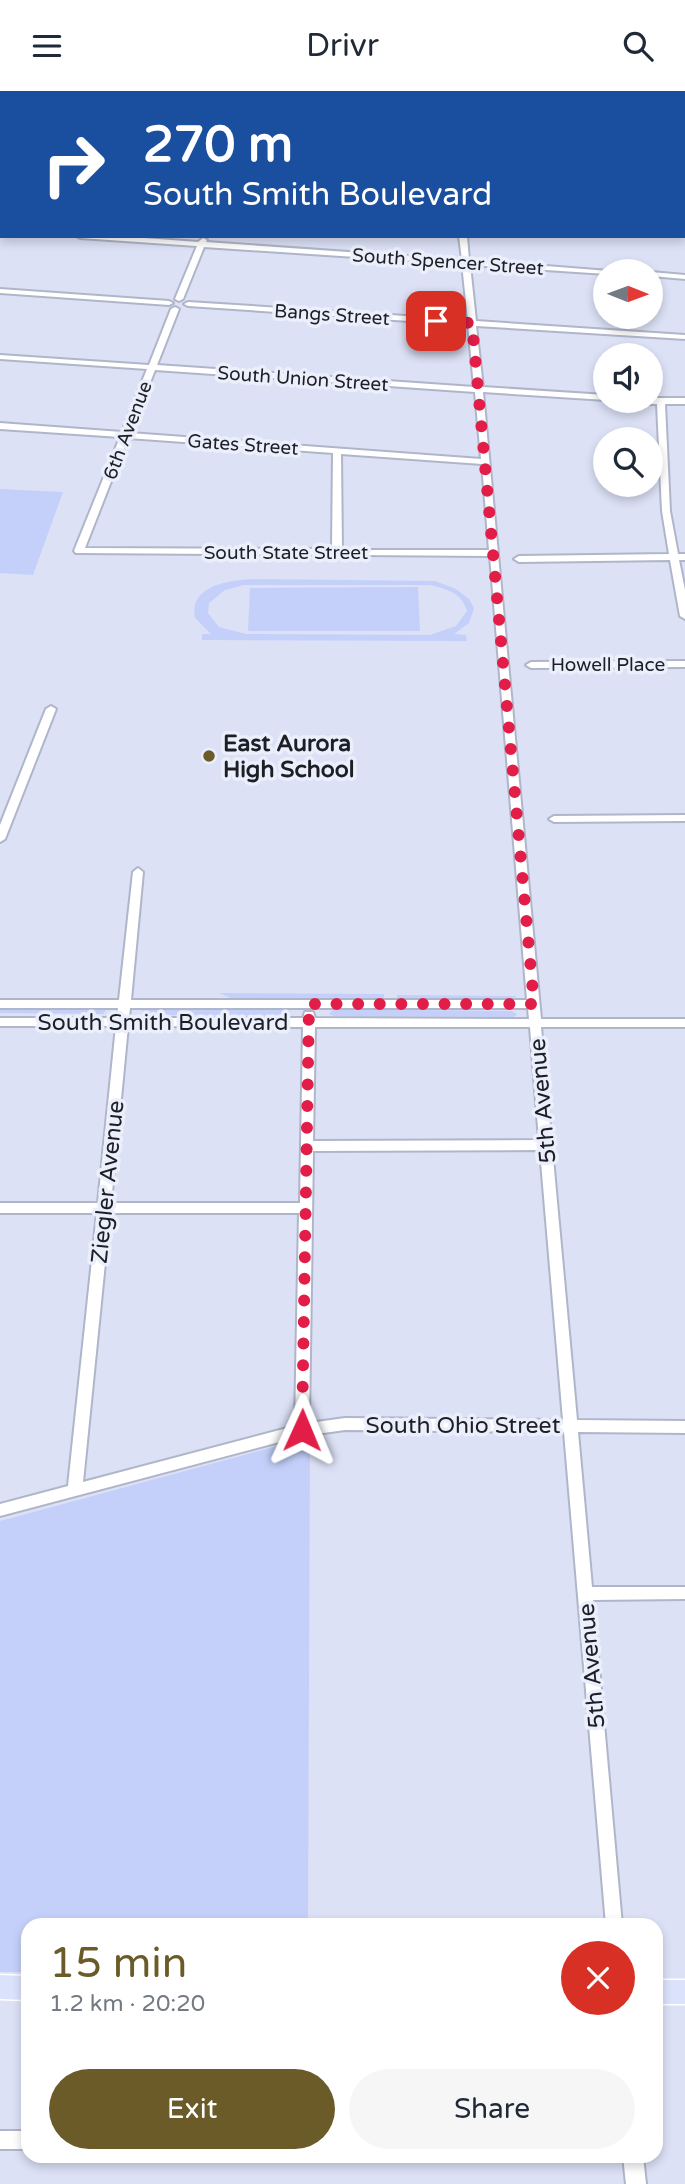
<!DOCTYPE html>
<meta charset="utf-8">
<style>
body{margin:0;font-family:"Varela Round",sans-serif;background:#f6f6f7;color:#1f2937;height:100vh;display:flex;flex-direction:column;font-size:26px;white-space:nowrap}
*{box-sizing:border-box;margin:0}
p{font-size:23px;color:#747a83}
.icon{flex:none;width:38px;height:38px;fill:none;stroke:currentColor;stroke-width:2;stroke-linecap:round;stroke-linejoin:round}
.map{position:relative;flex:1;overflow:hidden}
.panel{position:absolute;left:21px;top:1827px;width:642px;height:245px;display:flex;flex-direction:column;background:#fff;border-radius:21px;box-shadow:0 4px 10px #0003}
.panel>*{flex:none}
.banner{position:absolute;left:0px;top:0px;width:686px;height:147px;box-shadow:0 4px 10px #0003;background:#1a4fa0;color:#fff;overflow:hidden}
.needle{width:46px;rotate:91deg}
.controls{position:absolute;left:593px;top:168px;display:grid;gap:14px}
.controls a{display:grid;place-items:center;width:70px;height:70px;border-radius:50%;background:#fff;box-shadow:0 4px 10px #0003;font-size:35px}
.pin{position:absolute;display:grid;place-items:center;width:60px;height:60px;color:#fff;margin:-30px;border-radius:14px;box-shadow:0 4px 10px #0006}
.me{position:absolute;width:77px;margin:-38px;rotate:1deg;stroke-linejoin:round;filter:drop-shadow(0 0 5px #0008)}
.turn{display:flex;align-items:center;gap:24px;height:147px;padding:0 28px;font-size:32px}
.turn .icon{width:91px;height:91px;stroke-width:2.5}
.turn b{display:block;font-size:49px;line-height:60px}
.round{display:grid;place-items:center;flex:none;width:74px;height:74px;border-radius:37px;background:#f6f6f7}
.head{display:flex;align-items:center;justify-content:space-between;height:119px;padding:0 28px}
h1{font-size:42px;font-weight:600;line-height:52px;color:#6a5b29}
.cta{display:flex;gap:14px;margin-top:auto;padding:14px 28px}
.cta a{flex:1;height:80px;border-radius:42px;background:#6a5b29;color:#fff;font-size:28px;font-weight:600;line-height:80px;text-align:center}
.cta a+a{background:#f6f6f7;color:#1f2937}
header{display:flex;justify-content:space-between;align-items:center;height:91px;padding:0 28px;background:#fff;font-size:32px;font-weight:600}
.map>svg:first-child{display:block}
.green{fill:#c4d0fa;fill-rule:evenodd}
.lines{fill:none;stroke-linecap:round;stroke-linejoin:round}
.minor-casing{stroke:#b0b6c9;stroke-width:4}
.tertiary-casing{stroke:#b0b6c9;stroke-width:4}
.primary-casing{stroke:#fff;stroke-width:3}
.minor{fill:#fff;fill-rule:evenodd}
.tertiary{fill:#fff;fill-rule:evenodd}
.primary{fill:#dbe2fb;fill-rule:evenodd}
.route{stroke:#e11d48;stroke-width:12;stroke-dasharray:0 21.6}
.poi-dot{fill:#6a5b29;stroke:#ebeffb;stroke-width:2.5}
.labels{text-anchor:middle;stroke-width:7;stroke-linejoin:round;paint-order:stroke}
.far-street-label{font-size:19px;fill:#1d1f26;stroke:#ebeffb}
.poi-label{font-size:23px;font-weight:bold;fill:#1d1f26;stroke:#ebeffb;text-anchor:start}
.street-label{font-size:23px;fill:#1d1f26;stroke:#ebeffb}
</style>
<header><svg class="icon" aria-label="menu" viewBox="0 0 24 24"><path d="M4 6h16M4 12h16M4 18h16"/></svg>Drivr<svg class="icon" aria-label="search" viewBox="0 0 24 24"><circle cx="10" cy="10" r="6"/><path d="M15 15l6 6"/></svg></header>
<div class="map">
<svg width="685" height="2093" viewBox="0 0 685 2093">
<rect width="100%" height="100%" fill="#dce1f6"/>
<!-- green -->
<g class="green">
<polygon points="0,398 63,401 33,484 0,482"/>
<path d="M 254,488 L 435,490 L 456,498 L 469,508 L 474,517 L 469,532 L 454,543 L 466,544 L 467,550 L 202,549 L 202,543 L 211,543 L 195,527 C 188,494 231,489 254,488 ZM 244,494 L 430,494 C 447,498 462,502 467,520 L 456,535 L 430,544 L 246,543 L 219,536 L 208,522 L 209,512 L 225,499 Z"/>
<polygon points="418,496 420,540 248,540 250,497"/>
<polygon points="219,902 384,903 384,908 231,907"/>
<polygon points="397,904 516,905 516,906 502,909 397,908"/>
<polygon points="0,916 103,917 106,919 103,923 0,922"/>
<polygon points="143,917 287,918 291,921 286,925 146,924 142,922"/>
<polygon points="334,918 512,920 517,923 514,926 334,925 329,923"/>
<polygon points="310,1346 308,1834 28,1834 28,1881 0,1881 0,1430"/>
</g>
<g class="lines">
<!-- minor casing -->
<g class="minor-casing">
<g id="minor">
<polygon points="33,0 39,0 32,2"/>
<polygon points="259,0 265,0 258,2"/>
<polygon points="376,0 409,0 412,2 378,2"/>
<rect x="418" y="0" width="6" height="2"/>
<rect x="684" y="17" width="1" height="4"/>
<rect x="0" y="24" width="2" height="4"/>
<rect x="0" y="59" width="2" height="7"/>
<rect x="684" y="64" width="1" height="4"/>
<rect x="0" y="75" width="2" height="4"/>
<rect x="684" y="117" width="1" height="5"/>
<rect x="0" y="138" width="2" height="4"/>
<path d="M 76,145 L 117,145 L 198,151 L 203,147 L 207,149 L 206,151 L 462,169 L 459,145 L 467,145 L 469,169 L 609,180 L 606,180 L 606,183 L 470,174 L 476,230 L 685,244 L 685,248 L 476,235 L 483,296 L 606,304 L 606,309 L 483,301 L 541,928 L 685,928 L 685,936 L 541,936 L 577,1329 L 685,1330 L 685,1342 L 578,1341 L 592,1496 L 685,1496 L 685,1508 L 593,1509 L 622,1834 L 606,1834 L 564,1341 L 345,1339 L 302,1345 L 0,1425 L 0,1413 L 68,1395 L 97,1122 L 0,1122 L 0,1112 L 98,1112 L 116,935 L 0,935 L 0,927 L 117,927 L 118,917 L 0,917 L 0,909 L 119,909 L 133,781 L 138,777 L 143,781 L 131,909 L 527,909 L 490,465 L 76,462 L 74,460 L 120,346 L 0,338 L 0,332 L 122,341 L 147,278 L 0,268 L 0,264 L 149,274 L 171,218 L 175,216 L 179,218 L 157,274 L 474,296 L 468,234 L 188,215 L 184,213 L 188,211 L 468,229 L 462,173 L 204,156 L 183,208 L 179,210 L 175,208 L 197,155 L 80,147 ZM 155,279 L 475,301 L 481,368 L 130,342 ZM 128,347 L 333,362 L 332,458 L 85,457 ZM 341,363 L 482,373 L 489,459 L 342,459 ZM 130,917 L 528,917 L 529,928 L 315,927 L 313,921 L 305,921 L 303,927 L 129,927 ZM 128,935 L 303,936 L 300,1112 L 111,1112 ZM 315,936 L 530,936 L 539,1049 L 313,1050 ZM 540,1059 L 563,1329 L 345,1327 L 309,1332 L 313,1060 ZM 110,1122 L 299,1122 L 295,1335 L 83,1391 Z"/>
<polygon points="651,181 685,184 685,188 651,185"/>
<polygon points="0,198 169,210 173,212 169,214 0,202"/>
<polygon points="651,307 685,307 685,313 665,313 670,420 678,463 685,463 685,469 679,469 685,499 685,528 680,525 670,469 519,471 514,468 519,465 669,463 662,420 657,313 645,313 641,310 651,310"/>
<polygon points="685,570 685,576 531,577 526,574 531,571"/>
<polygon points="51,615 56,618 5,748 0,751 0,734 46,618"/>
<polygon points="685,724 685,730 554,731 549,728 554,725"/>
<rect x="0" y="2040" width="28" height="18"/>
</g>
</g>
<!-- tertiary casing -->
<g class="tertiary-casing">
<polygon id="tertiary" points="623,2065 643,2065 646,2093 626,2093"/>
</g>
<!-- primary casing -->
<g class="primary-casing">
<g id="primary">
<polygon points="0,1884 28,1885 28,1909 0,1908"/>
<rect x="656" y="1889" width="29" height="24"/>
</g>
</g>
<!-- minor -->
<use href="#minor" class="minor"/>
<!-- tertiary -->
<use href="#tertiary" class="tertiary"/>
<!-- primary -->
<use href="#primary" class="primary"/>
</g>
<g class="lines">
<!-- route -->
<polyline class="route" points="302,1339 309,913 534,913 472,232 436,230"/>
</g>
<!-- markers -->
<circle class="poi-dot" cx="209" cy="665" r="7"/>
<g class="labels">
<!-- far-street labels -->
<g class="far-street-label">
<text transform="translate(448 170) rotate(4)" y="7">South Spencer Street</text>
<text transform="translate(332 223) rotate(4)" y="7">Bangs Street</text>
<text transform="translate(303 287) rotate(4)" y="7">South Union Street</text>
<text transform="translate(127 339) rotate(-69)" y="7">6th Avenue</text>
<text transform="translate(243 353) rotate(4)" y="7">Gates Street</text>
<text x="286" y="468">South State Street</text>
<text x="608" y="580">Howell Place</text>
</g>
<!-- poi labels -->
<g class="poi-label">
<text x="223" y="660">East Aurora<tspan x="223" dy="26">High School</tspan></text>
</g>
<!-- street labels -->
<g class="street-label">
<text x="163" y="939">South Smith Boulevard</text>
<text transform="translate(542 1010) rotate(-95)" y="8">5th Avenue</text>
<text transform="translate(107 1091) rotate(-84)" y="8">Ziegler Avenue</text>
<text x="463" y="1342">South Ohio Street</text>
<text transform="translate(591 1575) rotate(-95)" y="8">5th Avenue</text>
</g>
</g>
</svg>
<div class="controls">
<a><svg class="needle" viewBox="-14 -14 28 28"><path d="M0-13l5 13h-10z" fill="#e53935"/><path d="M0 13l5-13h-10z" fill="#747a83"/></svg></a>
<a><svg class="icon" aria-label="sound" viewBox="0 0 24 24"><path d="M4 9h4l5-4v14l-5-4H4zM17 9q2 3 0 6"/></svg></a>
<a><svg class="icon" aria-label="search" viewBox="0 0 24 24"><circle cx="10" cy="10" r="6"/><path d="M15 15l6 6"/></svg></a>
</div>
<div class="pin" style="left:436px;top:230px;background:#d93025"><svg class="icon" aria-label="arrive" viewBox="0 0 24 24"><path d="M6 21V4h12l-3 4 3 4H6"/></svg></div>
<svg class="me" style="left:302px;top:1339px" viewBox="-20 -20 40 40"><path d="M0-17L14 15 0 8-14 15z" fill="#e11d48" stroke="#fff" stroke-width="4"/></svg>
<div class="banner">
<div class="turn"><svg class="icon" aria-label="right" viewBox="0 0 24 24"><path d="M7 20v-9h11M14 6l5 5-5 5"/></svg><div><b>270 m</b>South Smith Boulevard</div></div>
</div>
<section class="panel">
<div class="head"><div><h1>15 min</h1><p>1.2 km · 20:20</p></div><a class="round" style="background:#d93025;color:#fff"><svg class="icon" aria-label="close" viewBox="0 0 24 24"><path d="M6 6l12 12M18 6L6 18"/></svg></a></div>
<div class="cta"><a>Exit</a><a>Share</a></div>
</section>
</div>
